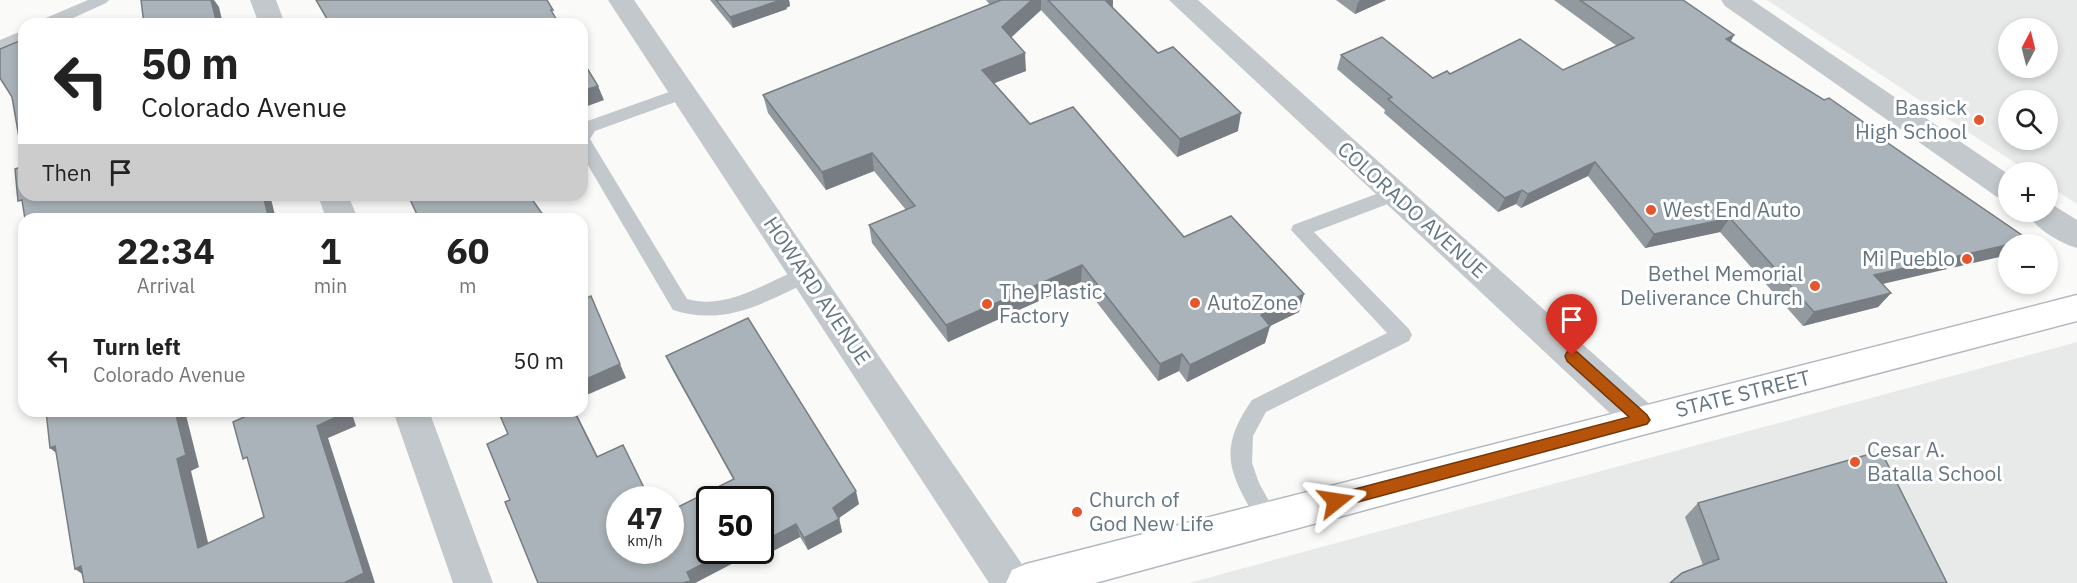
<!DOCTYPE html>
<meta charset="utf-8">
<style>
body{margin:0;font-family:"IBM Plex Sans",sans-serif;background:#f2f2f2;color:#222;height:100vh;display:flex;flex-direction:column;font-size:22px;white-space:nowrap}
*{box-sizing:border-box;margin:0}
p{font-size:20px;color:#767676}
.icon{flex:none;width:33px;height:33px;fill:none;stroke:currentColor;stroke-width:2;stroke-linecap:round;stroke-linejoin:round}
.map{position:relative;flex:1;overflow:hidden}
.sheet{position:absolute;left:18px;top:213px;width:570px;height:204px;display:flex;flex-direction:column;background:#fff;border-radius:18px;box-shadow:0 3px 9px #0003}
.sheet>*{flex:none}
.top-card{position:absolute;left:18px;top:18px;width:570px;height:183px;border-radius:18px;box-shadow:0 3px 9px #0003;background:#fff;color:#222;overflow:hidden}
.needle{width:39px;rotate:7deg}
.fabs{position:absolute;left:1998px;top:18px;display:grid;gap:12px}
.fabs a{display:grid;place-items:center;width:60px;height:60px;border-radius:50%;background:#fff;box-shadow:0 3px 9px #0003;font-size:30px}
.speed{position:absolute;left:606px;top:486px;display:flex;gap:12px;font-size:30px;font-weight:700;text-align:center}
.speed>*{display:grid;place-content:center;width:78px;height:78px;border-radius:50%;background:#fff;box-shadow:0 3px 9px #0003;line-height:1}
.speed small{font-size:15px;font-weight:400}
.speed .limit{border:3px solid #111;border-radius:9px;background:#fff;color:#111}
.pin{position:absolute;display:grid;place-items:center;width:51px;height:51px;color:#fff;margin:-62px -26px;border-radius:50% 50% 50% 0;rotate:-45deg;box-shadow:0 0 6px #0007}
.pin .icon{rotate:45deg}
.me{position:absolute;width:66px;margin:-33px;rotate:75deg;stroke-linejoin:round;filter:drop-shadow(0 0 4px #0008)}
.turn{display:flex;align-items:center;gap:21px;height:126px;padding:0 24px;font-size:27px}
.turn .icon{width:78px;height:78px;stroke-width:2.5}
.turn b{display:block;font-size:42px;line-height:51px}
.then{display:flex;align-items:center;height:57px;padding:0 24px;background:#0003;gap:12px;font-size:22px}
.eta{display:flex;justify-content:space-evenly;align-items:center;height:102px;text-align:center}
.eta b{font-size:36px;font-weight:700;line-height:42px}
ul{padding:0;list-style:none}
li{display:flex;align-items:center;gap:18px;height:90px;padding:0 24px}
li div{flex:1}
li b{display:block;font-size:22px}
li em{font-style:normal}
.map>svg:first-child{display:block}
.built{fill:#e8e9e9;fill-rule:evenodd}
.lines{fill:none;stroke-linecap:round;stroke-linejoin:round}
.secondary-casing{stroke:#b3babf;stroke-width:3}
.service{fill:#c3c8cc;fill-rule:evenodd}
.minor{fill:#c3c8cc;fill-rule:evenodd}
.tertiary{fill:#c3c8cc;fill-rule:evenodd}
.secondary{fill:#fff;fill-rule:evenodd}
.wall{fill:#929a9f}
.shaded-wall{fill:#777d82}
.building{fill:#aab3b9;stroke:#777d82;stroke-width:1.5}
.route{fill:#b45309;stroke:#753606;stroke-width:1.5}
.poi-dot{fill:#e4572e;stroke:#fff;stroke-width:2}
.labels{text-anchor:middle;stroke-width:6;stroke-linejoin:round;paint-order:stroke}
.poi-label{font-size:21px;fill:#657683;stroke:#fff;text-anchor:start}
.street-label{font-size:21px;fill:#657683;stroke:#fff}
</style>
<div class="map">
<svg width="2077" height="583" viewBox="0 0 2077 583">
<rect width="100%" height="100%" fill="#fafaf8"/>
<!-- built -->
<g class="built">
<path d="M 1767,0 L 2077,0 L 2077,204 L 2048,185 L 2048,172 L 2029,172 ZM 2008,28 L 2048,28 L 2048,68 L 2008,68 ZM 2008,100 L 2048,100 L 2048,140 L 2008,140 Z"/>
<polygon points="2077,342 2077,583 1189,583"/>
</g>
<g class="lines">
<!-- secondary casing -->
<g class="secondary-casing">
<polygon id="secondary" points="2077,295 2077,321 1642,435 1095,583 1006,583 1012,570 1026,564"/>
</g>
<!-- service -->
<g class="service">
<polygon points="88,0 109,0 106,3 60,24 39,24 41,20"/>
<polygon points="24,30 24,41 0,52 0,40"/>
<path d="M 683,87 L 689,89 L 691,93 L 689,97 L 595,131 L 590,139 L 687,299 C 730,311 766,280 805,268 L 812,270 L 815,275 L 812,280 C 766,302 725,327 673,310 L 582,155 L 582,123 Z"/>
<path d="M 1395,187 L 1401,189 L 1404,194 L 1401,199 L 1314,232 L 1409,329 L 1412,335 L 1409,341 L 1266,412 L 1253,436 L 1252,463 L 1259,483 L 1279,519 L 1276,526 L 1268,529 L 1260,526 C 1231,475 1215,453 1252,400 L 1387,333 L 1291,230 L 1293,225 Z"/>
</g>
<!-- minor -->
<g class="minor">
<polygon points="250,0 276,0 285,24 259,24"/>
<polygon points="608,0 634,0 1026,570 1032,583 989,583"/>
<polygon points="1169,0 1198,0 1655,409 1660,420 1655,431 1642,435 1629,431"/>
<polygon points="318,195 348,195 358,219 326,219"/>
<polygon points="393,411 429,411 493,583 453,583"/>
</g>
<!-- tertiary -->
<g class="tertiary">
<polygon points="1721,0 1752,0 2008,174 2008,200 1997,197 1725,6"/>
<path d="M 2048,202 L 2077,220 L 2077,248 C 2060,243 2034,228 2027,212 L 2048,212 Z"/>
</g>
<!-- secondary -->
<use href="#secondary" class="secondary"/>
</g>
<!-- wall -->
<g class="wall">
<polygon points="710,0 789,0 790,6 786,8 787,9 733,28"/>
<polygon points="986,0 1113,0 1113,8 1238,131 1177,157 1041,10 1011,37 1026,71 994,83 1030,124 1184,237 1299,312 1270,326 1265,343 1187,382 1179,371 1158,381 1081,282 948,342 872,243 869,225 906,210 874,171 826,190 768,113 763,95 990,5"/>
<polygon points="1336,0 1386,0 1355,14"/>
<polygon points="1554,0 1683,0 1734,35 1731,41 1867,129 2029,240 2024,244 2008,244 1882,284 1891,293 1878,307 1803,326 1720,232 1645,248 1588,176 1521,208 1516,204 1498,212 1384,113 1385,110 1337,69 1341,55 1433,78 1450,74 1563,70 1617,46"/>
<polygon points="666,356 859,504 839,518 842,532 808,550 800,537 771,552 768,545 695,583 538,583 510,500 508,434 498,411 575,411 598,457 620,550 733,479 672,369"/>
<polygon points="1698,503 1947,583 1703,565 1685,517"/>
</g>
<!-- shaded-wall -->
<g class="shaded-wall">
<polygon points="211,0 214,0 219,7 223,24 217,24"/>
<polygon points="781,0 789,0 790,6 786,8 787,9 733,28 730,17"/>
<polygon points="1032,0 1041,0 1041,10 1003,45 1002,27"/>
<polygon points="1105,0 1113,0 1112,15"/>
<polygon points="1361,0 1386,0 1355,14 1358,2"/>
<polygon points="1734,35 1726,50 1726,39"/>
<polygon points="1025,53 1026,71 982,88 982,70"/>
<polygon points="598,86 604,100 585,107 587,110 582,112 582,91"/>
<polygon points="1241,113 1238,131 1177,157 1180,139"/>
<polygon points="872,153 874,171 826,190 822,172"/>
<polygon points="1595,162 1588,176 1521,208 1528,194"/>
<polygon points="1522,190 1516,204 1498,212 1505,198"/>
<polygon points="263,195 270,195 276,219 269,219"/>
<polygon points="1730,218 1720,232 1645,248 1654,234"/>
<polygon points="2029,240 2024,244 2008,244 2008,255 1861,289 1874,275"/>
<polygon points="1082,265 1081,282 948,342 946,325"/>
<polygon points="1891,293 1878,307 1803,326 1814,312"/>
<polygon points="1304,294 1299,312 1270,326 1265,343 1187,382 1190,365 1261,315"/>
<polygon points="591,296 626,378 582,397 582,381"/>
<polygon points="1182,354 1179,371 1158,381 1160,364"/>
<polygon points="175,411 185,411 199,467 191,471 212,559 198,548 177,459"/>
<polygon points="345,411 351,411 356,426 328,438 375,583 344,583 317,426"/>
<polygon points="574,411 575,411 604,470 597,457"/>
<polygon points="55,446 65,460 50,448"/>
<polygon points="856,491 859,504 836,520 833,508"/>
<polygon points="839,519 842,532 808,550 804,538"/>
<polygon points="796,524 800,537 771,552 766,540"/>
<polygon points="763,533 768,545 760,549 760,535"/>
<polygon points="730,550 758,550 695,583 682,583 687,572"/>
<polygon points="81,566 91,580 75,569"/>
</g>
<!-- building -->
<g class="building">
<polygon points="141,0 211,0 217,24 144,24"/>
<polygon points="316,0 547,0 553,10 551,10 559,24 330,24"/>
<polygon points="716,0 781,0 730,17"/>
<polygon points="1001,0 1032,0 1002,27 1025,53 982,70 1030,124 1073,107 1184,237 1231,216 1304,294 1261,315 1270,326 1190,365 1182,354 1160,364 1082,265 946,325 869,225 915,206 872,153 822,172 763,95"/>
<polygon points="1048,0 1106,0 1105,0 1158,53 1173,47 1241,113 1180,139"/>
<polygon points="1580,0 1683,0 1734,35 1726,39 1824,100 1829,98 1869,126 1866,128 2029,240 1874,275 1891,293 1814,312 1730,218 1654,234 1595,162 1528,194 1522,190 1505,198 1388,99 1392,97 1341,55 1382,37 1433,78 1447,71 1450,74 1520,39 1563,70 1634,38"/>
<polygon points="24,39 24,195 263,195 269,219 25,219 22,200 18,201 15,169 24,166 12,97 0,78 0,49"/>
<polygon points="582,60 598,86 582,91"/>
<polygon points="408,195 529,195 546,219 419,219"/>
<polygon points="591,296 620,364 582,381 582,300"/>
<polygon points="748,318 856,491 833,508 839,519 804,538 796,524 766,540 763,533 760,535 760,500 710,500 710,550 730,550 687,572 691,581 682,583 538,583 505,502 510,500 487,444 508,434 498,411 574,411 597,457 623,445 650,500 620,500 620,550 670,550 670,511 734,479 666,356"/>
<polygon points="46,411 175,411 186,455 177,459 198,548 264,517 247,457 243,459 233,422 253,413 253,411 345,411 345,413 317,426 364,573 344,583 84,583 81,566 75,569 55,446 50,448"/>
<polygon points="1881,451 1947,583 1670,583 1682,573 1719,559 1698,503"/>
</g>
<!-- route -->
<polygon class="route" points="1572,351 1577,352 1647,415 1650,420 1647,424 1336,508 1331,506 1329,501 1331,496 1336,494 1629,417 1567,361 1565,356 1567,352"/>
<!-- markers -->
<g class="poi-dot">
<circle cx="1979" cy="120" r="6"/>
<circle cx="1651" cy="210" r="6"/>
<circle cx="1967" cy="259" r="6"/>
<circle cx="1815" cy="286" r="6"/>
<circle cx="1195" cy="303" r="6"/>
<circle cx="987" cy="304" r="6"/>
<circle cx="1855" cy="462" r="6"/>
<circle cx="1077" cy="512" r="6"/>
</g>
<g class="labels">
<!-- poi labels -->
<g class="poi-label">
<text x="1967" y="115" text-anchor="end">Bassick<tspan x="1967" dy="24">High School</tspan></text>
<text x="1663" y="217">West End Auto</text>
<text x="1955" y="266" text-anchor="end">Mi Pueblo</text>
<text x="1803" y="281" text-anchor="end">Bethel Memorial<tspan x="1803" dy="24">Deliverance Church</tspan></text>
<text x="999" y="299">The Plastic<tspan x="999" dy="24">Factory</tspan></text>
<text x="1207" y="310">AutoZone</text>
<text x="1867" y="457">Cesar A.<tspan x="1867" dy="24">Batalla School</tspan></text>
<text x="1089" y="507">Church of<tspan x="1089" dy="24">God New Life</tspan></text>
</g>
<!-- street labels -->
<g class="street-label">
<text transform="translate(1412 210) rotate(42)" y="7">COLORADO AVENUE</text>
<text transform="translate(817 291) rotate(56)" y="7">HOWARD AVENUE</text>
<text transform="translate(1743 394) rotate(-14)" y="7">STATE STREET</text>
</g>
</g>
</svg>
<div class="fabs">
<a><svg class="needle" viewBox="-14 -14 28 28"><path d="M0-13l5 13h-10z" fill="#e53935"/><path d="M0 13l5-13h-10z" fill="#767676"/></svg></a>
<a><svg class="icon" aria-label="search" viewBox="0 0 24 24"><circle cx="10" cy="10" r="6"/><path d="M15 15l6 6"/></svg></a>
<a>+</a>
<a>−</a>
</div>
<div class="speed"><div>47<small>km/h</small></div><div class="limit">50</div></div>
<div class="pin" style="left:1572px;top:356px;background:#d93025"><svg class="icon" aria-label="arrive" viewBox="0 0 24 24"><path d="M6 21V4h12l-3 4 3 4H6"/></svg></div>
<svg class="me" style="left:1336px;top:501px" viewBox="-20 -20 40 40"><path d="M0-17L14 15 0 8-14 15z" fill="#b45309" stroke="#fff" stroke-width="4"/></svg>
<div class="top-card">
<div class="turn"><svg class="icon" aria-label="left" viewBox="0 0 24 24"><path d="M17 20v-9H6M10 6l-5 5 5 5"/></svg><div><b>50 m</b>Colorado Avenue</div></div>
<div class="then">Then<svg class="icon" aria-label="arrive" viewBox="0 0 24 24"><path d="M6 21V4h12l-3 4 3 4H6"/></svg></div>
</div>
<section class="sheet">
<div class="eta">
<div><b>22:34</b><p>Arrival</p></div>
<div><b>1</b><p>min</p></div>
<div><b>60</b><p>m</p></div>
</div>
<ul>
<li><svg class="icon" aria-label="left" viewBox="0 0 24 24"><path d="M17 20v-9H6M10 6l-5 5 5 5"/></svg><div><b>Turn left</b><p>Colorado Avenue</p></div><em>50 m</em></li>
</ul>
</section>
</div>
